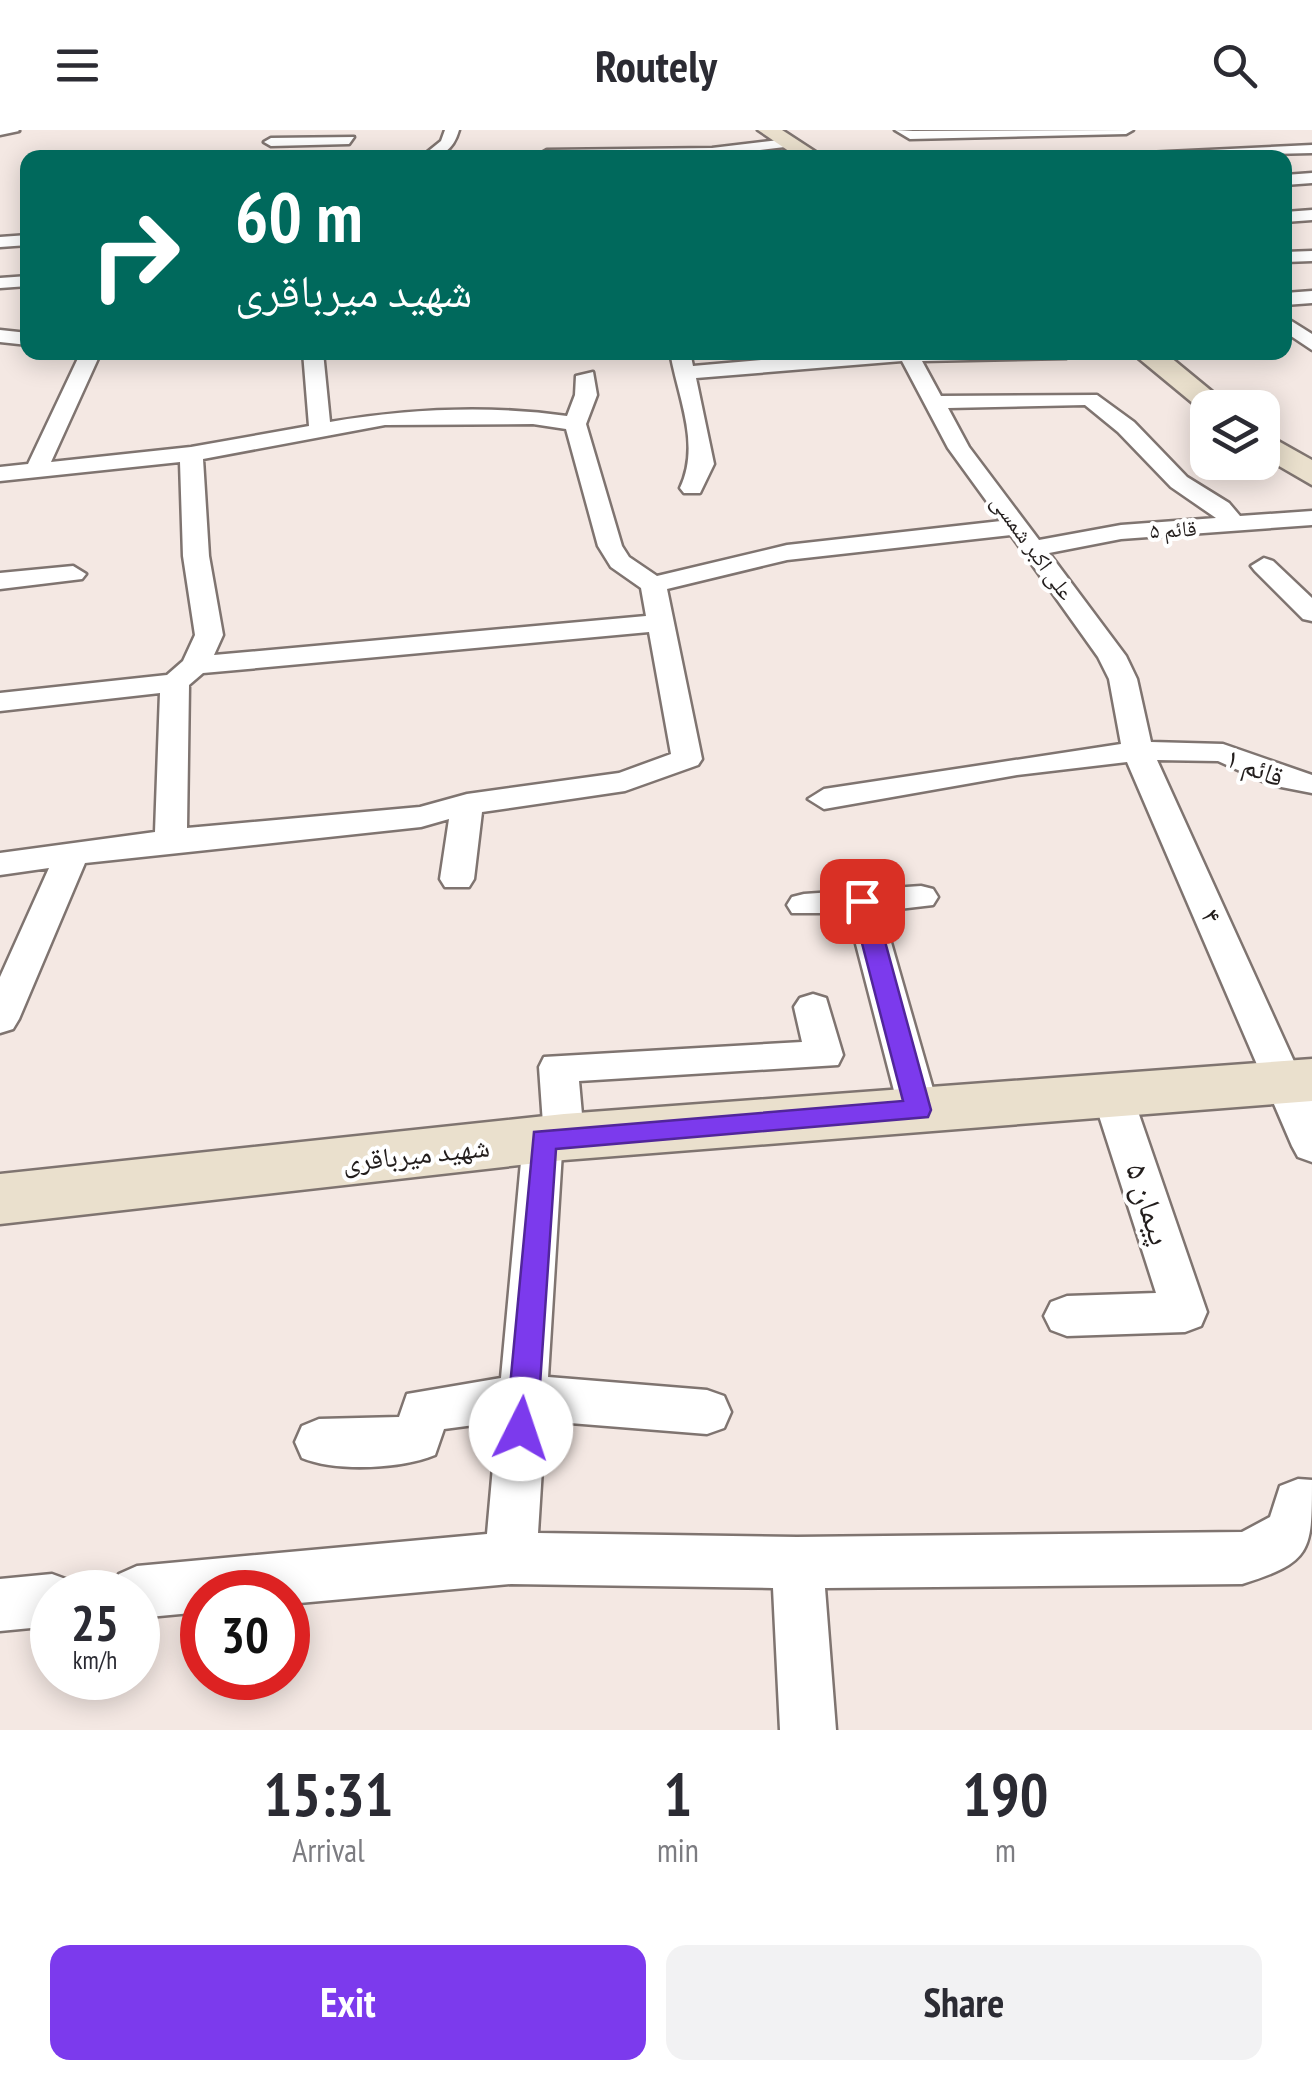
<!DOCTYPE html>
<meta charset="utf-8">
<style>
body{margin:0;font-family:"PT Sans Narrow","Noto Naskh Arabic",sans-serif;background:#f2f2f3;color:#2b2b33;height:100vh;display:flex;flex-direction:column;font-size:38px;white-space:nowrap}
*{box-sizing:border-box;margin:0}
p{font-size:32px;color:#7c7c81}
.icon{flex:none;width:55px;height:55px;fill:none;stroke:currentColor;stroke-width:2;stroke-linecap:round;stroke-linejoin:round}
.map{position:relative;height:1600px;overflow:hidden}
.details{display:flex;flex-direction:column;background:#fff;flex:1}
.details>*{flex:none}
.hud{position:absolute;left:20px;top:20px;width:1272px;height:210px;border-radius:20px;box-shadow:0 5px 25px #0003;background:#00695c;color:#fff;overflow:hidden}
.controls{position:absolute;left:1190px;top:260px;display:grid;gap:20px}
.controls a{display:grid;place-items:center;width:90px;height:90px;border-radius:20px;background:#fff;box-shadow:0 5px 25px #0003;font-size:50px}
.speed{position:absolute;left:30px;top:1440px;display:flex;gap:20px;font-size:50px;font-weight:700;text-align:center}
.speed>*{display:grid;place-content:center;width:130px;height:130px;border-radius:50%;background:#fff;box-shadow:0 5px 25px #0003;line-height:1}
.speed small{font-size:25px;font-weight:400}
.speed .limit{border:15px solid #d22;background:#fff;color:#111}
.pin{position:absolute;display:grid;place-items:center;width:85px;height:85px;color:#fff;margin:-42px;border-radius:20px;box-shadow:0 5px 15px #0006}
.me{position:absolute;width:110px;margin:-55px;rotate:4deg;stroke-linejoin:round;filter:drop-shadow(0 0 8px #0008)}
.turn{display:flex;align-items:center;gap:35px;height:210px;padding:0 50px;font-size:45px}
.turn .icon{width:130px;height:130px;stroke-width:2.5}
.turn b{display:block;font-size:70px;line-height:85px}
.eta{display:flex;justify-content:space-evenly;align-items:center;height:170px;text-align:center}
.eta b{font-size:60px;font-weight:800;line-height:70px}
.button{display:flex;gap:20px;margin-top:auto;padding:20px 50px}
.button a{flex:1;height:115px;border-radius:20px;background:#7c3aed;color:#fff;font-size:40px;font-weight:800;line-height:115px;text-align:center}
.button a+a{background:#f2f2f3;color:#2b2b33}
header{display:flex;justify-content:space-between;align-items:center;height:130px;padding:0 50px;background:#fff;font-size:45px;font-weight:800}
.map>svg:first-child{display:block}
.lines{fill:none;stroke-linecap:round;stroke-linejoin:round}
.street-casing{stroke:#7f7470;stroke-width:5}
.secondary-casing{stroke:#7f7470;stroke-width:5}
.street{fill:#fff;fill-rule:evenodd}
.secondary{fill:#eae0cd;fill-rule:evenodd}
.route{fill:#7c3aed;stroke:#51269a;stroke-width:2.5}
.labels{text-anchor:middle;stroke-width:8;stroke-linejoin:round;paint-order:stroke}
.far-street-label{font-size:22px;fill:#221d1c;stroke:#fff}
.street-label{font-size:28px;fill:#221d1c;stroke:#fff}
.near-street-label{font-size:32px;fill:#221d1c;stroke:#fff}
</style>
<header><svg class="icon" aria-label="menu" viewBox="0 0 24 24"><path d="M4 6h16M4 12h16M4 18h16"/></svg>Routely<svg class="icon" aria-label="search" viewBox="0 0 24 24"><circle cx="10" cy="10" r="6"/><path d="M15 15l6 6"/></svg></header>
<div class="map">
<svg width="1312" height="1600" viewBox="0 0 1312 1600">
<rect width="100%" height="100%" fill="#f4e8e3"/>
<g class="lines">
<!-- street casing -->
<g class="street-casing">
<g id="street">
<polygon points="0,0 18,0 19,1 0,5"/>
<path d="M 445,0 L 459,0 C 453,21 441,28 420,28 L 441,11 Z"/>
<polygon points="895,0 913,1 1133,0 1126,4 910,9"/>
<polygon points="354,7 349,14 271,16 264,12 271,8"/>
<polygon points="788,9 793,16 712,26 540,24 547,20 712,18"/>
<polygon points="1312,15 1312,23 1118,28 1125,24"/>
<polygon points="1312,43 1312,53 1285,55 1285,45"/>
<polygon points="1312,80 1312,90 1285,92 1285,82"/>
<polygon points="28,105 28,115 0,117 0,107"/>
<polygon points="1312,121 1312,131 1285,132 1285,122"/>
<polygon points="28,146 28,156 0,158 0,148"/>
<polygon points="1312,161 1312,173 1285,175 1285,163"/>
<polygon points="1285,187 1312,204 1312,220 1285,202"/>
<polygon points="0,200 28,203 28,215 0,212"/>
<path d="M 81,222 L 101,222 L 51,332 L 191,317 L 309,296 L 303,222 L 323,222 L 330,292 C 406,279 490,275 567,286 L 575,265 L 576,246 L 593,242 L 597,265 L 586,294 L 622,416 L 629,427 L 657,446 L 787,415 L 1001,391 L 948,318 L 902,231 L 696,248 L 714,334 L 700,363 L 684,363 L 680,358 C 701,314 678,268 670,222 L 690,222 L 693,236 L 851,222 L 1076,222 L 1066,228 L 922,231 L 941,266 L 1097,265 L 1134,292 L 1187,347 L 1229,373 L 1240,386 L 1312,381 L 1312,395 L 1121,409 L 1049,423 L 1126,526 L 1137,549 L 1151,612 L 1223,614 L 1312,645 L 1312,663 L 1271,655 L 1218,631 L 1157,630 L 1312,971 L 1312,1032 L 1298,1027 L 1292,1016 L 1127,632 L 1017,645 L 824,679 L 808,669 L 824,659 L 1121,614 L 1109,549 L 1098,527 L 1011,405 L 787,430 L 667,459 L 702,629 L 698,635 L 625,661 L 482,682 L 474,749 L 469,757 L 445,757 L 440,749 L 449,689 L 421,697 L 85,733 L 19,889 L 13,899 L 0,903 L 0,847 L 49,738 L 0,745 L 0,723 L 155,702 L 160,563 L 0,581 L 0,563 L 167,545 L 183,531 L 195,505 L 183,426 L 180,332 L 0,351 L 0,337 L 28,334 ZM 1085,275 L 1118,302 L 1171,357 L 1216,388 L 1121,395 L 1039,410 L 969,317 L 948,278 ZM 533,294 L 566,299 L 598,416 L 611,437 L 641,458 L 646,486 L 214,525 L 223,505 L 209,426 L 203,329 L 385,295 ZM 649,502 L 671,624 L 619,643 L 467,664 L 420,677 L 187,698 L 189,555 L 203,543 Z"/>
<polygon points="1264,428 1273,431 1312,468 1312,491 1303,489 1255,441 1251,436"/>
<polygon points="73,436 86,444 82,449 0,459 0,443"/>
<polygon points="921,756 933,759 938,767 933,775 882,781 939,980 933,991 919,995 905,991 899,980 848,783 792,783 787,775 792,767 804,764"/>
<path d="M 813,864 L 826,868 L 843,925 L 838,935 L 579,951 L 584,1007 L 578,1018 L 562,1022 L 548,1247 L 707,1260 L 724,1266 L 731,1282 L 724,1298 L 707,1304 L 545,1291 L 538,1403 L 797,1407 L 1242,1402 L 1270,1387 L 1280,1356 L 1298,1349 L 1312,1350 C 1312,1422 1312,1432 1242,1454 L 825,1458 L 836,1600 L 780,1600 L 773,1458 L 511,1454 L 288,1474 L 288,1462 L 202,1462 L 202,1482 L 138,1488 L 138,1462 L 111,1462 L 119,1444 L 137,1436 L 487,1404 L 497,1292 L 444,1299 L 435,1325 C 401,1339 336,1342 302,1328 L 295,1312 L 302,1296 L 319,1289 L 399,1287 L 407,1264 L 501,1248 L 523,1010 L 529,999 L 543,994 L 539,937 L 544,927 L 802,912 L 794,877 L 800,868 Z"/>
<polygon points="1113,952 1127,956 1133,967 1207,1182 1201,1196 1185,1202 1067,1206 1051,1200 1044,1186 1051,1172 1067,1166 1156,1163 1093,967 1099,956"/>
<polygon points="52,1444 71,1451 75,1462 52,1462 52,1496 0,1501 0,1449"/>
</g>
</g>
<!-- secondary casing -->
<g class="secondary-casing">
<g id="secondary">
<polygon points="758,0 782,0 825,28 799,28"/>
<polygon points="1131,222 1164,222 1232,278 1208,278 1206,284"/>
<polygon points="1262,302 1312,330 1312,355 1262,326"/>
<polygon points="1312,929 1312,971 564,1030 0,1094 0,1044 564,984"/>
</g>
</g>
<!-- street -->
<use href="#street" class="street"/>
<!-- secondary -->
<use href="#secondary" class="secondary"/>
</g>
<!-- route -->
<polygon class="route" points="862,763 874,771 931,980 928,987 556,1019 537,1299 532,1310 521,1314 510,1310 506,1299 534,1002 903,971 851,771"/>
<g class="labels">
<!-- far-street labels -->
<g class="far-street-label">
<text transform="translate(1173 399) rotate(-3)" y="8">قائم ۵</text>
<text transform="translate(1033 417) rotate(54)" y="8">علی اکبر شمسی</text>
</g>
<!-- street labels -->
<g class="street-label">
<text transform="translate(1255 637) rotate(22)" y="10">قائم ۱</text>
<text transform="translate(1212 786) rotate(66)" y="10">۴</text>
<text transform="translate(416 1024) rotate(-6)" y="10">شهید میرباقری</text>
</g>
<!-- near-street labels -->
<g class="near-street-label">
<text transform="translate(1149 1074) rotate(72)" y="11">پیمان ۵</text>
</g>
</g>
</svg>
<div class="controls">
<a><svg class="icon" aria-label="layers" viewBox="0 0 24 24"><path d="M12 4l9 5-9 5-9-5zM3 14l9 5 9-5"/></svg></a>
</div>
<div class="speed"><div>25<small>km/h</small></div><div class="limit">30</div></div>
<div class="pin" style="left:862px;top:771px;background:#d93025"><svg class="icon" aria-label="arrive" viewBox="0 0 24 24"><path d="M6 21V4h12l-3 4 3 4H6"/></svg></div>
<svg class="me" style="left:521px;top:1299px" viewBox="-20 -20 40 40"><circle r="19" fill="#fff"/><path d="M0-13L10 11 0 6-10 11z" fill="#7c3aed"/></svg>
<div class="hud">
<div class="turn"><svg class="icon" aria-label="right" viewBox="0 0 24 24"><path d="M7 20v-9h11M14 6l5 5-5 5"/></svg><div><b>60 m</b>شهید میرباقری</div></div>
</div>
</div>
<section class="details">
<div class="eta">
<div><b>15:31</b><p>Arrival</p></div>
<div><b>1</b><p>min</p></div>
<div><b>190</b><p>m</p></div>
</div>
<div class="button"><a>Exit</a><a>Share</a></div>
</section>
